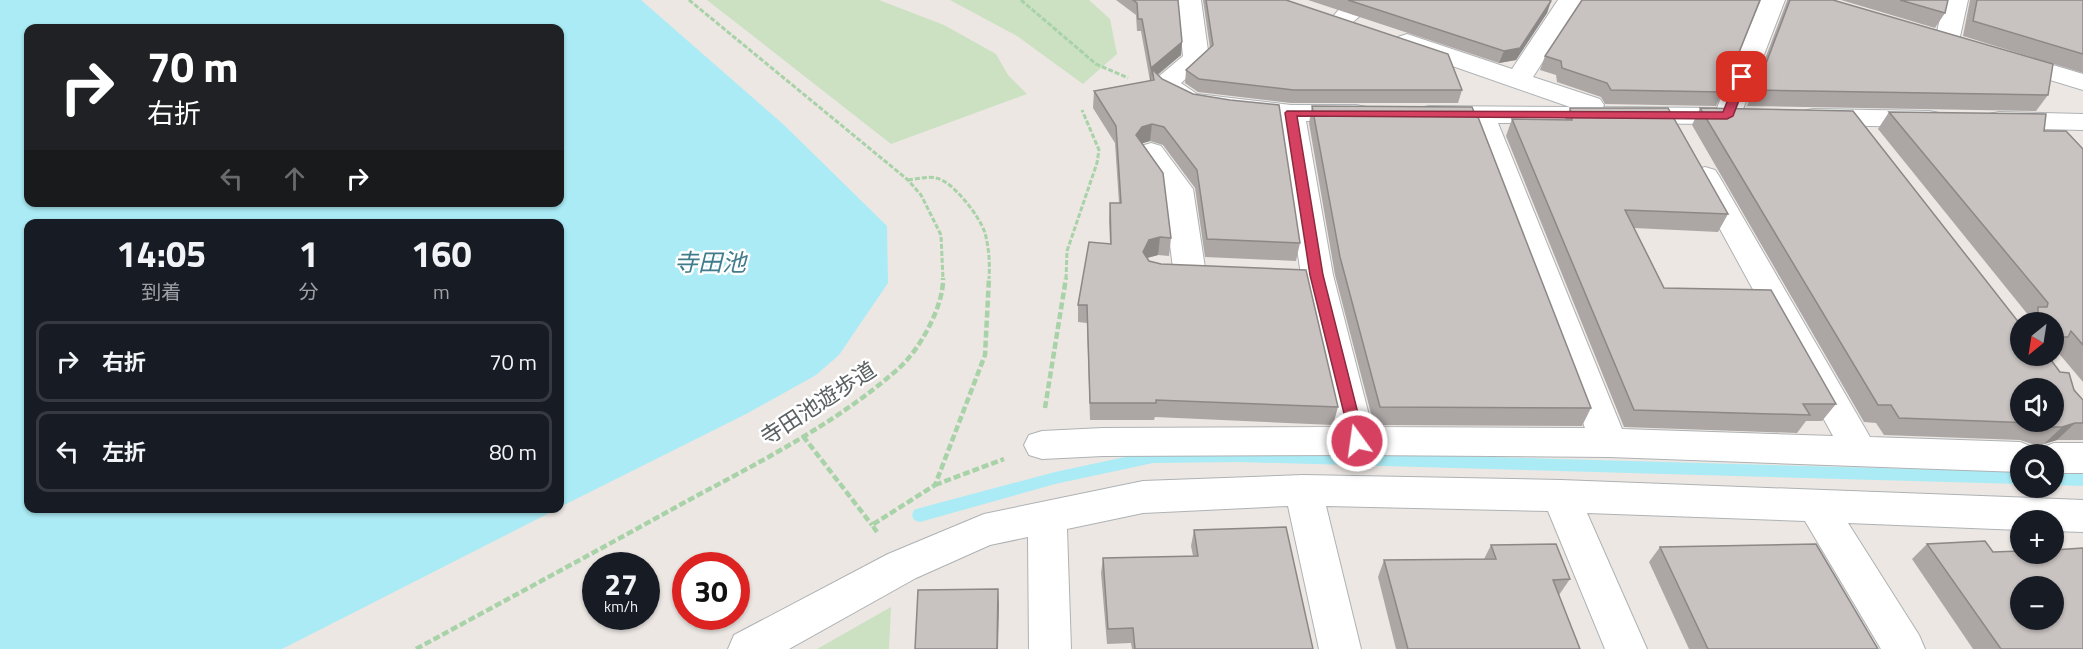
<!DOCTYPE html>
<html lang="ja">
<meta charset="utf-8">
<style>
body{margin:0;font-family:"Titillium Web","Noto Sans JP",sans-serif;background:#242831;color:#f1f3f6;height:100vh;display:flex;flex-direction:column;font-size:22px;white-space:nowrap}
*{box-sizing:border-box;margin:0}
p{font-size:20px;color:#9ea1a6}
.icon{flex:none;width:33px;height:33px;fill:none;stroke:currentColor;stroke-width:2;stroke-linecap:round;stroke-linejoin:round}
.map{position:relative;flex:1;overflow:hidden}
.sheet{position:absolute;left:24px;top:219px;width:540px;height:294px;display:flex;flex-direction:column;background:#171b24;border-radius:12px;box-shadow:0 2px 4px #0004}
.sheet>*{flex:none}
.top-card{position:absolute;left:24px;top:24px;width:540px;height:183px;border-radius:12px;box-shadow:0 2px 4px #0004;background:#202124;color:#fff;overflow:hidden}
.needle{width:39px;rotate:210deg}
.tools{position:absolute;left:2010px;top:312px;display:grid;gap:12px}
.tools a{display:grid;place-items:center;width:54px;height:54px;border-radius:50%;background:#171b24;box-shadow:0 2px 4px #0004;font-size:30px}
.speed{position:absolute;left:582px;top:552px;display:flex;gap:12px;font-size:30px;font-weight:700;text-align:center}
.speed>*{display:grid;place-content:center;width:78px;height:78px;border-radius:50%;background:#171b24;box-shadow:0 2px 4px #0004;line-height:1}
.speed small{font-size:15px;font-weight:400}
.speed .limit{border:9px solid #d22;background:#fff;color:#111}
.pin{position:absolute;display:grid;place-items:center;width:51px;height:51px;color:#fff;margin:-26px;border-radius:12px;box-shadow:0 3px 9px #0006}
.me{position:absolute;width:66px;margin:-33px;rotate:346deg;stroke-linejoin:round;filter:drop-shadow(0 0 4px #0008)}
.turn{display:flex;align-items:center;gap:21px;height:126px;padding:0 24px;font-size:27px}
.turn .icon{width:78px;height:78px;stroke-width:2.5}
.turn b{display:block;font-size:42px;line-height:51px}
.lanes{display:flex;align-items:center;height:57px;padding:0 24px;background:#0003;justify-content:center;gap:30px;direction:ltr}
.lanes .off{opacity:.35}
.eta{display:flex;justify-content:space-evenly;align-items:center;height:102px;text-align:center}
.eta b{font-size:36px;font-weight:700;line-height:42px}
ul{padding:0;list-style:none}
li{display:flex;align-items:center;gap:18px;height:81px;margin:0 12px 9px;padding:0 12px;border:3px solid #363941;border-radius:12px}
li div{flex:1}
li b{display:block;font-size:22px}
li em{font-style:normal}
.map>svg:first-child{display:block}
.green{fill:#cbe1c2}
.water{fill:#aaebf5;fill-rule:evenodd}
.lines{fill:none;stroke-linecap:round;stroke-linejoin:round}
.stream{fill:#aaebf5;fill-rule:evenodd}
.street-casing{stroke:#aeb2b4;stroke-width:2}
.path-far1{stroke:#a8d2a7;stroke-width:3;stroke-dasharray:5 2;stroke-linecap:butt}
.path{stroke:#a8d2a7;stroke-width:4.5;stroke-dasharray:7 3;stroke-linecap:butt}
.street{fill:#fff;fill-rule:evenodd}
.wall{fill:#aca7a5}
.shaded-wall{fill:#8c8886}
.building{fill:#c8c2c0;stroke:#8c8886;stroke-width:1.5;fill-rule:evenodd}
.route{fill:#d64061;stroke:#8b2a3f;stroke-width:1.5}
.labels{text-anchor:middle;stroke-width:5;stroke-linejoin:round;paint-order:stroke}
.street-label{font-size:22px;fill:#5b6062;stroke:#fff}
.water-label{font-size:24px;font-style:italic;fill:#407c8c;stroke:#fff}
</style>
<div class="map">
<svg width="2083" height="649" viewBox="0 0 2083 649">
<rect width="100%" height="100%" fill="#ece7e3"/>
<!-- green -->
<g class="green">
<polygon points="707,0 879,0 944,25 996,54 1008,75 1027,94 891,144"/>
<polygon points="950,0 1089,0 1110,19 1117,54 1083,84 1017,36"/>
<polygon points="891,607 889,649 817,649"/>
</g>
<!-- water -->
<path class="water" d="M 0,0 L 641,0 L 784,125 L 887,226 L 888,283 L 839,355 L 816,375 L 748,413 L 560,507 L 560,224 L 28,224 L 28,508 L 557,509 L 282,649 L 0,649 ZM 28,28 L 560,28 L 560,202 L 28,202 Z"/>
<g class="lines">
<!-- stream -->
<g class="stream">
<polygon points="1239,450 2020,472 2020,484 1239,462 1153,463 1055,484 920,522 914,520 912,515 914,510 920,508 1055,472 1153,451"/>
<polygon points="2054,473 2083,474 2083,486 2054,485"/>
</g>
<!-- street casing -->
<g class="street-casing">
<g id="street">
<path d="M 1177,0 L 1201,0 L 1209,58 L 1181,83 L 1197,94 L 1291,105 L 1356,105 L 1366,107 L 1370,113 L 1366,119 L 1356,121 L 1306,121 L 1333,275 L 1372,427 L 1585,428 L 1471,122 L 1429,122 L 1419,120 L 1415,114 L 1419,108 L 1429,106 L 1570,107 L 1398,47 L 1394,42 L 1398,37 L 1407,34 L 1512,69 L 1558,0 L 1582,0 L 1533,77 L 1600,99 L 1604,105 L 1603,107 L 1717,108 L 1761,0 L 1785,0 L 1743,109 L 1750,110 L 1754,116 L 1750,122 L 1740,124 L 1498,123 L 1622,429 L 1833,436 L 1691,176 L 1695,170 L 1705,167 L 1715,170 L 1719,176 L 1870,437 L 2020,442 L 2033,447 L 2037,454 L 2020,454 L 2020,472 L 1609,457 L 1357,455 L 1103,456 L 1042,459 L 1029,455 L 1024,445 L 1029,435 L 1042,431 L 1103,428 L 1336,427 L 1301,275 L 1278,120 C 1240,115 1175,118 1151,83 L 1183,56 Z"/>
<path d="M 1347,0 L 1372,0 C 1362,14 1352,30 1333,25 L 1330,20 Z"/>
<polygon points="1944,0 1968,0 1959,41 1956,46 1947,48 1938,46 1935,41"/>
<polygon points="2010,52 2083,74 2083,90 2001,65 1997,60 2001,55"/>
<polygon points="1813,109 1929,111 1939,113 1943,119 1939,125 1929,127 1813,125 1803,123 1799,117 1803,111"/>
<polygon points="1999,112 2083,114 2083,130 1999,128 1989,126 1985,120 1989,114"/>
<polygon points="1151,143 1161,146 1193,189 1205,268 1200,276 1189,279 1178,276 1173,268 1163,190 1137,152 1141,146"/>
<polygon points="2054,443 2083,443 2083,473 2054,473 2054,454 2037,454 2041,448"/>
<polygon points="1303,475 1561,480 2083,500 2083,532 2054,531 2054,520 2020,520 2020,530 1848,523 1919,635 1925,649 1881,649 1805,521 1587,513 1647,649 1605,649 1548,511 1326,506 1361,649 1319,649 1288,506 1143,513 1067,529 1071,649 1029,649 1028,537 990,545 916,578 789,649 728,649 734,635 888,554 984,514 1143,481"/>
</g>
</g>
<!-- path-far1 -->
<g class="path-far1">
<polyline points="689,0 908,180 921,195 941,235 943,279"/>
<polyline points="1021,0 1096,64 1128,78"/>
<path d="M 908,180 C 916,179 928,176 936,178 C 953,181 980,217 985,233 C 989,248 990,263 989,279"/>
<polyline points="1066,279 1067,251 1097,163 1099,150 1082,110"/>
</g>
<!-- path -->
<g class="path">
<polyline points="1045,408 1066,278"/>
<polyline points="803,436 872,525"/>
<polyline points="935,485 1004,459"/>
<polyline points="877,532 872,525 935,485 985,355 989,278"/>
<path d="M 416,649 C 506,600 597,551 687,501 C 758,463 837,423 898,369 C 919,351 944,306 943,278"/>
</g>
<!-- street -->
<use href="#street" class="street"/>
</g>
<!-- wall -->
<g class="wall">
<polygon points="1116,0 1178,0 1182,42 1181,55 1158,75 1300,243 1296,261 1205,257 1195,188 1163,145 1150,141 1142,143 1171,238 1169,256 1158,255 1147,258 1149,261 1338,407 1333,425 1155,417 1154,420 1090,420 1087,323 1078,322 1078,305 1110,244 1109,221 1110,203 1119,203 1115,143 1093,108 1094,91 1150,81 1141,31 1137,31 1136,15"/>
<polygon points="1203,0 1286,0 1462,90 1458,103 1291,103 1198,92 1185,83 1186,70 1210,48"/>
<polygon points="1308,0 1549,0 1551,1 1547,13 1516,60 1499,63"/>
<polygon points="1787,0 1833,0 2048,95 2036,111 1747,106 1787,1"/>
<polygon points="1841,0 1948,0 1945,13 1935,28"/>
<polygon points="1970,0 2083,0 2083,73 1963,36"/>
<polygon points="1545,56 1723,92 1716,106 1605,104 1601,97 1557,82 1556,75 1540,70"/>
<polygon points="1312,106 1591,408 1582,426 1374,425 1335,275 1309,123"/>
<polygon points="1570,108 1728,214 1718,232 1634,228 1664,288 1836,404 1822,421 1806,421 1797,433 1624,427 1506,136 1512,119 1565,120"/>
<polygon points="1700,108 2020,324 2083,400 2083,440 2057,440 2044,444 2032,444 2020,440 1884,435 1876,423 1864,422 1692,125"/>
<polygon points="1889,112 2044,131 2083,149 2083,382 2056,350 2054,352 2054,322 2024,322 2029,316 1878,129"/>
<polygon points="1194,530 1313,649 1132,649 1131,643 1107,644 1101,573 1103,558 1193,556 1191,546"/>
<polygon points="1927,544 1993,552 2083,649 1973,649 1912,559"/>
<polygon points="1491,545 1570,579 1559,595 1580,649 1396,649 1378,577 1384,560 1484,559"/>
<polygon points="1660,547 1878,649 1689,649 1649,562"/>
</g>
<!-- shaded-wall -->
<g class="shaded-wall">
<polygon points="1551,1 1547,13 1516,60 1499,63 1504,51"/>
<polygon points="1182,42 1181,55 1153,78 1152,69 1151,80 1150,81 1151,68"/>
<polygon points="1152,124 1150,141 1140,144 1136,135 1142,127"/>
<polygon points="1160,237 1158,255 1147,258 1143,252 1149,240"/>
<polygon points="2075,423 2057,440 2044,444 2062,427"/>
<polygon points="998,589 999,605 998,649 997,649"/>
</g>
<!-- building -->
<g class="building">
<polygon points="1133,0 1178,0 1182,42 1151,68 1142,19 1138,19 1137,3"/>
<polygon points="1206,0 1286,0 1448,54 1462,90 1294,90 1199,79 1186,70 1213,45"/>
<polygon points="1348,0 1549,0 1551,1 1520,48 1504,51"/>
<polygon points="1582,0 1760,0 1723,92 1611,90 1607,83 1562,68 1561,61 1545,56"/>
<polygon points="1790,0 1833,0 2053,64 2048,95 1756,90"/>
<polygon points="1900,0 1948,0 1945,13"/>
<polygon points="1977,0 2083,0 2083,54 1973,21"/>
<polygon points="1152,69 1162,79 1193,94 1230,100 1279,105 1300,243 1207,239 1197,170 1164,127 1152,124 1142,127 1136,135 1163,173 1171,238 1160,237 1149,240 1143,252 1149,261 1161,264 1306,270 1338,407 1156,400 1156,403 1090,403 1087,305 1078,305 1089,242 1111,244 1110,203 1121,203 1116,126 1094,91 1154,80"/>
<polygon points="1312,106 1472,107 1476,117 1478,117 1591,408 1380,407 1340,257"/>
<polygon points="1570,108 1668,108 1728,214 1625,210 1664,288 1771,290 1836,404 1803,404 1810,415 1634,410 1512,119 1572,120"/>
<path d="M 1700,108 L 1853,111 L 2020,324 L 2020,356 L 2048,356 L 2060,372 L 2069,373 L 2074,390 L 2083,400 L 2083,423 L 2075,423 L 2062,427 L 2049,427 L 2037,423 L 1899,418 L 1891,405 L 1878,405 ZM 2020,388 L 2054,388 L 2054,422 L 2020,422 Z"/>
<polygon points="1889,112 2046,114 2044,131 2066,131 2083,149 2083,345 2071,331 2068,337 2054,337 2054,322 2038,322 2038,307 2047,307 2048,303"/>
<polygon points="1286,527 1313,649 1135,649 1133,628 1108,629 1103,558 1198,556 1194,530"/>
<path d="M 1985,541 L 1993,552 L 2020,551 L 2020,554 L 2054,554 L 2054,550 L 2083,548 L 2083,649 L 2001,649 L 1927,544 ZM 2020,586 L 2054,586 L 2054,620 L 2020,620 Z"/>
<polygon points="1556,544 1570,579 1553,580 1580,649 1408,649 1384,560 1496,559 1491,545"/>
<polygon points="1816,544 1878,649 1708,649 1660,547"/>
<polygon points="998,589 997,649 915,649 918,590"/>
</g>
<!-- route -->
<polygon class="route" points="1742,74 1748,77 1733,116 1727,119 1297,116 1323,275 1365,441 1363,446 1352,446 1310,275 1285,113 1287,111 1723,112 1737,77"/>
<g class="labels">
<!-- street labels -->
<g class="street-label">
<text transform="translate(818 403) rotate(-33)" y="8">寺田池遊歩道</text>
</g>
<!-- water labels -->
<g class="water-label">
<text x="710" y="271">寺田池</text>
</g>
</g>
</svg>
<div class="tools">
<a><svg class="needle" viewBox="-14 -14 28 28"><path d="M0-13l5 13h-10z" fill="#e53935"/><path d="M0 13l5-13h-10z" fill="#9ea1a6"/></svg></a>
<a><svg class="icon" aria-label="sound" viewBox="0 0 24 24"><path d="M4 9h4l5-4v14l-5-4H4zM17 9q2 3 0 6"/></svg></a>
<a><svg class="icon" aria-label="search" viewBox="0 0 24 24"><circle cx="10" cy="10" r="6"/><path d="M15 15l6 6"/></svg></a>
<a>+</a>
<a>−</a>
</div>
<div class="speed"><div>27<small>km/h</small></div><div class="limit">30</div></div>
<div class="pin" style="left:1742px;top:77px;background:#d93025"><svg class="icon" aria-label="arrive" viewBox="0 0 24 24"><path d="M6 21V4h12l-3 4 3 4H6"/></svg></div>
<svg class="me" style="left:1357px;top:441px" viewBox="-20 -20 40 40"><circle r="17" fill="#d64061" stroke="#fff" stroke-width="3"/><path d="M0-11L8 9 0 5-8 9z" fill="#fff"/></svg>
<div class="top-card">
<div class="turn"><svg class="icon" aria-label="right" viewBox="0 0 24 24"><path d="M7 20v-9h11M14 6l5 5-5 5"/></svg><div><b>70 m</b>右折</div></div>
<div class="lanes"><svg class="icon off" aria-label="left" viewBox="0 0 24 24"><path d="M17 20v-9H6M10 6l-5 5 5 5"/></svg><svg class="icon off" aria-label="ahead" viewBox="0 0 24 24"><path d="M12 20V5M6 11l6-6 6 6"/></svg><svg class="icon" aria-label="right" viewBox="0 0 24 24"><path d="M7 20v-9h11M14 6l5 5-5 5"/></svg></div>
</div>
<section class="sheet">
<div class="eta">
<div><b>14:05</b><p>到着</p></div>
<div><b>1</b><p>分</p></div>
<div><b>160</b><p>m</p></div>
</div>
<ul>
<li><svg class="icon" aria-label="right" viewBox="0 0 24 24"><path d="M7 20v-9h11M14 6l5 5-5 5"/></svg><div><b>右折</b></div><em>70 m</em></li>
<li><svg class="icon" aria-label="left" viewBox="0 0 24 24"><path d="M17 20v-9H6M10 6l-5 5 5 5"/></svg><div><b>左折</b></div><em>80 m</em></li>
</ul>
</section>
</div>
